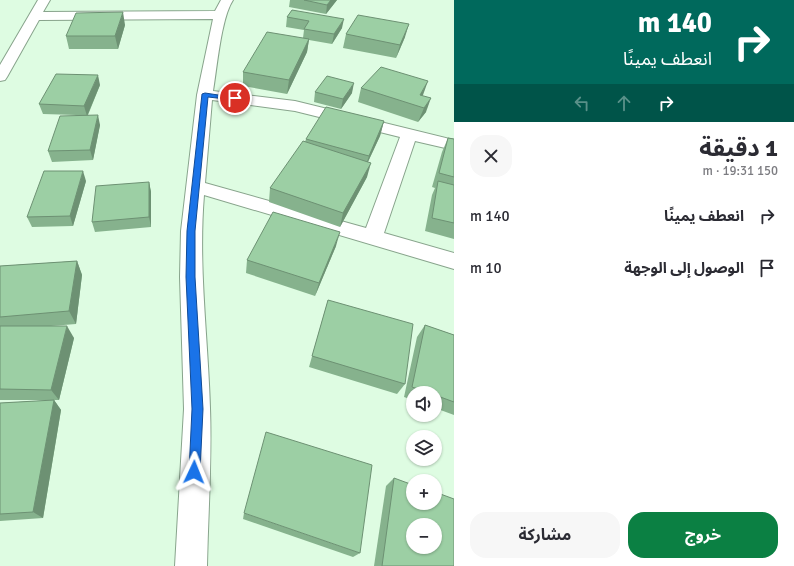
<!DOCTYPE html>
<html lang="ar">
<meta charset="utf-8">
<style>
body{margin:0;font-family:Signika,"Noto Sans Arabic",sans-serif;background:#f7f7f7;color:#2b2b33;direction:rtl;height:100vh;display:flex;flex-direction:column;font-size:15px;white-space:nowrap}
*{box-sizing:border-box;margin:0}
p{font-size:13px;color:#7c7c81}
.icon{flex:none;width:22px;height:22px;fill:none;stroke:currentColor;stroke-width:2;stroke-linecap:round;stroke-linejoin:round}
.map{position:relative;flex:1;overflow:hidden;direction:ltr}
.side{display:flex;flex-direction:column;background:#fff;width:340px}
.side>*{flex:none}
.hud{background:#00695c;color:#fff;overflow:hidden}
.controls{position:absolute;left:406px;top:386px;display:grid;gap:8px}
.controls a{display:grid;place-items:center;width:36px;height:36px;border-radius:50%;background:#fff;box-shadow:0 1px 3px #0004;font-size:20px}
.pin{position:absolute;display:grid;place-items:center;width:34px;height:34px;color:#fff;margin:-17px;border:2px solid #fff;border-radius:50%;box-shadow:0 1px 4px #0007}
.me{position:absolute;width:44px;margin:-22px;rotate:2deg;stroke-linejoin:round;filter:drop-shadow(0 0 3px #0008)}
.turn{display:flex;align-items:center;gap:14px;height:84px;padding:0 16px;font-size:18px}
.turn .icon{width:52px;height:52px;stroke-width:2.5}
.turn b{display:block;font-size:28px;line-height:34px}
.lanes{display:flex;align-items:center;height:38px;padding:0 16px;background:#0003;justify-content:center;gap:20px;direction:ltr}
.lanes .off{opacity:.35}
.round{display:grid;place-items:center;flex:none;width:42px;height:42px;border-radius:16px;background:#f7f7f7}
.overview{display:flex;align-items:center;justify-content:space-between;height:68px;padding:0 16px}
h1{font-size:24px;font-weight:700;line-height:30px}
.primary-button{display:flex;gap:8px;margin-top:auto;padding:8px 16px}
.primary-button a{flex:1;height:46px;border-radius:16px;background:#0b8043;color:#fff;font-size:16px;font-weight:700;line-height:46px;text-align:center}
.primary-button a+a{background:#f7f7f7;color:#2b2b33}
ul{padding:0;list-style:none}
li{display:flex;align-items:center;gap:12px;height:52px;padding:0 16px}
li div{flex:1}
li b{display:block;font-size:15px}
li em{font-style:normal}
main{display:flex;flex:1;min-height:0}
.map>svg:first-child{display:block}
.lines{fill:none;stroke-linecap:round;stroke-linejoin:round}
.minor-casing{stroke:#88a48c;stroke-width:2}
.minor{fill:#fff;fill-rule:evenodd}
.wall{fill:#86b28d}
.shaded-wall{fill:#6d9173}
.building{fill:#9ccfa4;stroke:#6d9173;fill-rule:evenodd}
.route{fill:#1a73e8;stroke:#114b97}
</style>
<main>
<section class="side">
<div class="hud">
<div class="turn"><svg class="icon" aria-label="right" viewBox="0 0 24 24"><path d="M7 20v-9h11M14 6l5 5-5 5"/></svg><div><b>140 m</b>انعطف يمينًا</div></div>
<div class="lanes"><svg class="icon off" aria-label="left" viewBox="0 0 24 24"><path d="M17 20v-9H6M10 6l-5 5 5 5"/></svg><svg class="icon off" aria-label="ahead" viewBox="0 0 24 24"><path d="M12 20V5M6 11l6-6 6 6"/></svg><svg class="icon" aria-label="right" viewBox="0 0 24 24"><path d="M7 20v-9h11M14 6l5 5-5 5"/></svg></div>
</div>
<div class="overview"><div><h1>1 دقيقة</h1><p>150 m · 19:31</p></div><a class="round"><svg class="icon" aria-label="close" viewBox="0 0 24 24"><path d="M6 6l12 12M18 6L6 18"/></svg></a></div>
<ul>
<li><svg class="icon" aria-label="right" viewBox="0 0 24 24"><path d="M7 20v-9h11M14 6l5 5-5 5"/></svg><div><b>انعطف يمينًا</b></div><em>140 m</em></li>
<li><svg class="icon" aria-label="arrive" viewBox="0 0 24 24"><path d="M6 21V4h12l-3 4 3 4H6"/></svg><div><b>الوصول إلى الوجهة</b></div><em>10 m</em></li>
</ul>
<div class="primary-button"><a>خروج</a><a>مشاركة</a></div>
</section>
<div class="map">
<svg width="454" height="566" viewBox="0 0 454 566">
<rect width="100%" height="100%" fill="#defce2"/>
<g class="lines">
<!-- minor casing -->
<g class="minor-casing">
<path id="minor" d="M 38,0 L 50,0 L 43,12 L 215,11 L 221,0 L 233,0 C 221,18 217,68 213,91 L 295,101 L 454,140 L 454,150 L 415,141 L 384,233 L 454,253 L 454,269 L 204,195 C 198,267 208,337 210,408 C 212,460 208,514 207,566 L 175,566 L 184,409 L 180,277 L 181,231 L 197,95 L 213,19 L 39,20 L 7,77 L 5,80 L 0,81 L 0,65 ZM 212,100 L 295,111 L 400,137 L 366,228 L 205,183 Z"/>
</g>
<!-- minor -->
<use href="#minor" class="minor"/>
</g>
<!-- wall -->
<g class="wall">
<polygon points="290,0 337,0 326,14 289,7"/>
<polygon points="292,10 342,28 332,44 309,40 307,52 287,94 243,86 243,72 303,38 304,30 286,27 287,17"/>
<polygon points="125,25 118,49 69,49 66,36"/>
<polygon points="346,34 405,37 396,58 343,48"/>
<polygon points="100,85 88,115 100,125 93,160 52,162 48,151 76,115 43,114 39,104"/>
<polygon points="361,88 422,95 426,112 418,122 358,102"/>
<polygon points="315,92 352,93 341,109 314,102"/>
<polygon points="384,121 380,136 368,162 367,177 340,227 269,202 270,188 305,142 306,139"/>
<polygon points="448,138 454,139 454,239 425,231 432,195 435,188 432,187 442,152"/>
<polygon points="86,181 73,226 32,227 27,217"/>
<polygon points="149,182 151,192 151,227 95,232 92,222"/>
<polygon points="336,246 315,296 246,273 247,260"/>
<polygon points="77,261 82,275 76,324 51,326 74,338 59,400 0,400 0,266"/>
<polygon points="328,300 405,384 397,394 309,367"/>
<polygon points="425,325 454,335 454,415 435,408 435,393 413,393 413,400 404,397 417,337"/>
<polygon points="54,400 61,410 43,518 0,521 0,403"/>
<polygon points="394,478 454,566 374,566 386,486"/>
<polygon points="244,513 360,553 353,557 243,519"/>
</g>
<!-- shaded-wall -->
<g class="shaded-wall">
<polygon points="331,0 337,0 326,14 327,5"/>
<polygon points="123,12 125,25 118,49 115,36"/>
<polygon points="344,19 342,28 332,44 334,34"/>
<polygon points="409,24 405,37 396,58 400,45"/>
<polygon points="309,39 307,52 287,94 289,80"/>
<polygon points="98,75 100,85 87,116 84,106"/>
<polygon points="428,81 423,95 416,106 420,95"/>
<polygon points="354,83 352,93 341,109 343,99"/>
<polygon points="431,98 426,112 418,122 424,108"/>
<polygon points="98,115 100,125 93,160 90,150"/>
<polygon points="384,121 380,136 364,170 369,156"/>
<polygon points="371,163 367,177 340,227 343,213"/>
<polygon points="83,171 86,181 73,226 70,216"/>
<polygon points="149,182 151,192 151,227 149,217"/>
<polygon points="340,232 336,246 315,296 319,283"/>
<polygon points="77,261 82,275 76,324 69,311"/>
<polygon points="67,326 74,338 59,400 51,390"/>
<polygon points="54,400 61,410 43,518 33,512"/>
</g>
<!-- building -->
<g class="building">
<polygon points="304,0 331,0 327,5"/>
<polygon points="292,10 344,19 334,34 304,29 309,21 287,17"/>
<polygon points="123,12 115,36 66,36 76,13"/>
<polygon points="358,15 409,24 400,45 346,34"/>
<polygon points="267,32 309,39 289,80 243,72"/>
<polygon points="381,67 428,81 420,95 431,98 424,108 361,88"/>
<polygon points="56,74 98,75 84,106 39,104"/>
<polygon points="327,76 354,83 343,99 315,92"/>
<polygon points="326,107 384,121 369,156 306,139"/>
<polygon points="98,115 90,150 48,151 60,116"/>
<polygon points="448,138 454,139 454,177 439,173"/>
<polygon points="303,141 371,163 343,213 270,188"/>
<polygon points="44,171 83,171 70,216 27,217"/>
<polygon points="438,181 454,185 454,223 432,218"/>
<polygon points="149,182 149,217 92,222 96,186"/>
<polygon points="273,212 340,232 319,283 247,260"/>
<polygon points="77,261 69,311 0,317 0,266"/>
<polygon points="328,300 413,324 405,384 312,356"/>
<polygon points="425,325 454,335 454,402 435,395 435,393 430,393 412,387"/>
<polygon points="0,326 67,326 51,390 0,389"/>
<polygon points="54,400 33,512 0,514 0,403"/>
<polygon points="266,432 372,465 360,553 244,513"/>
<path d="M 394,478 L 413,485 L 413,503 L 435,503 L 435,492 L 454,499 L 454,566 L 382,566 ZM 413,525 L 435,525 L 435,547 L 413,547 Z"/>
</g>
<!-- route -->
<polygon class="route" points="205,93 238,98 235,100 208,97 195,231 195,277 203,409 200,472 199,476 194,478 190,476 189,472 192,409 186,277 187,231 202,94"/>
</svg>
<div class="controls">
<a><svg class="icon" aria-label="sound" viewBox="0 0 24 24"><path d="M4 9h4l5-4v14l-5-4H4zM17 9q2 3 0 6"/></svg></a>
<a><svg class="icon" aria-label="layers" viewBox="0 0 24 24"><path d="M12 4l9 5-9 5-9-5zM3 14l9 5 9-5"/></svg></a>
<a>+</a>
<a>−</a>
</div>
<div class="pin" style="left:235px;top:98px;background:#d93025"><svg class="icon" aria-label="arrive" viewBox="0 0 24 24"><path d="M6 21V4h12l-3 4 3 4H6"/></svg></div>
<svg class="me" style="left:194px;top:472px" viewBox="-20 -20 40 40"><path d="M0-17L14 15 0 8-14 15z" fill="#1a73e8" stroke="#fff" stroke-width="4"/></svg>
</div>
</main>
